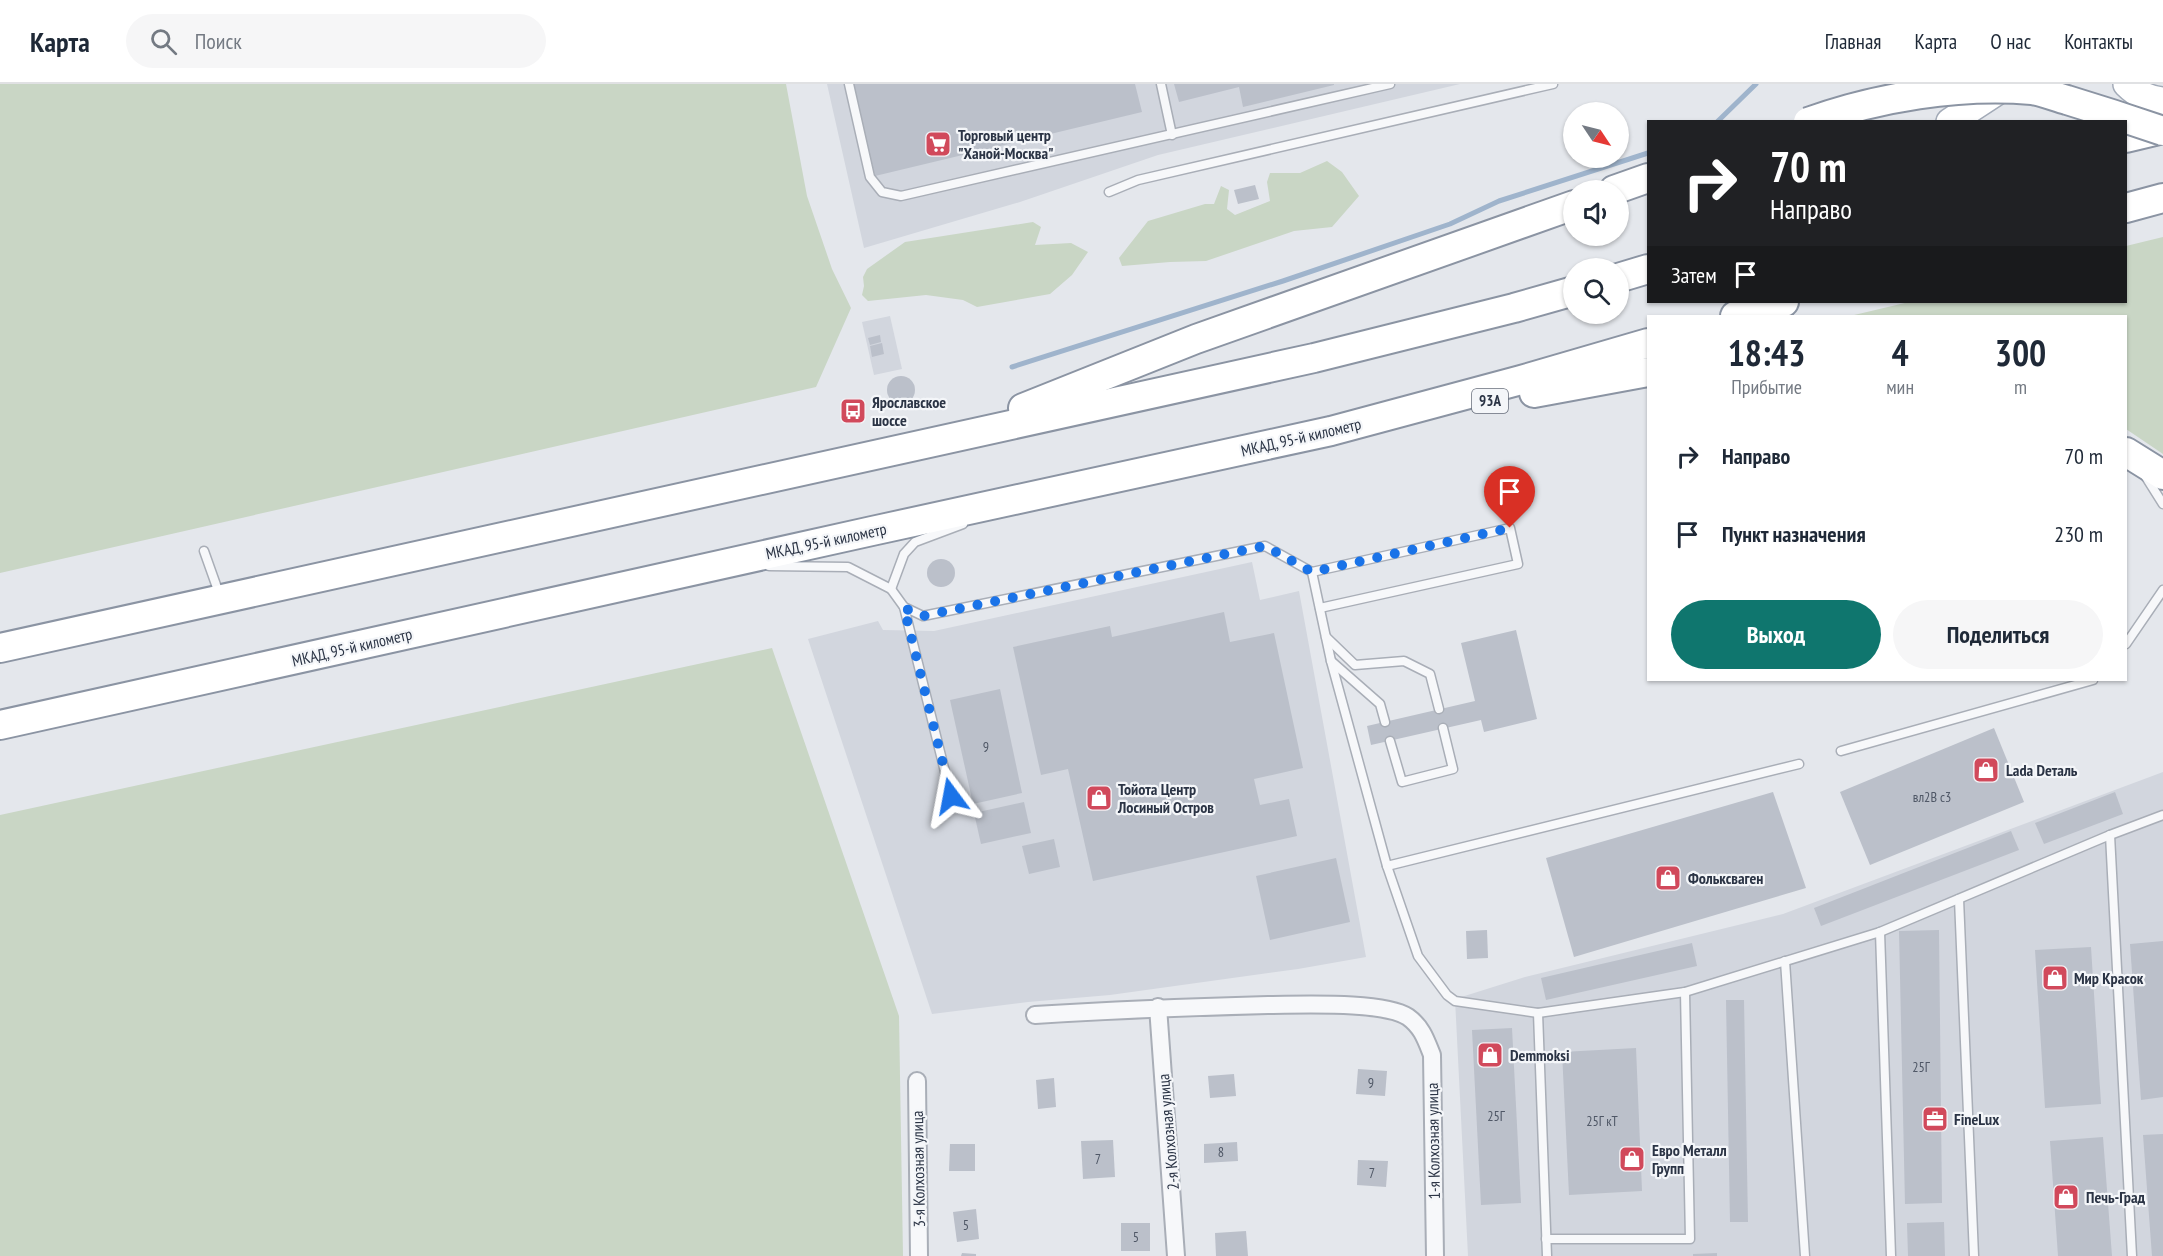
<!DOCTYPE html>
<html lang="ru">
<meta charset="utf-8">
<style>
body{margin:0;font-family:"PT Sans Narrow",sans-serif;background:#f6f6f7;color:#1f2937;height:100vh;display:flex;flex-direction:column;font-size:22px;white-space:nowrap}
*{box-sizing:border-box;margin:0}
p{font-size:20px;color:#747a83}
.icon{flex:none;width:33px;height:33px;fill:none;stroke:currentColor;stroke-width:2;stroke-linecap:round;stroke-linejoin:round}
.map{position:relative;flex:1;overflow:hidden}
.panel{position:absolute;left:1647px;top:231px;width:480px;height:366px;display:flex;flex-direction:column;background:#fff;border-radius:0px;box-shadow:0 2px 4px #0004}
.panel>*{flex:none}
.top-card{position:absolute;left:1647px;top:36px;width:480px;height:183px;border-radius:0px;box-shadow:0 2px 4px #0004;background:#202124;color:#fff;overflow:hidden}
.needle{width:39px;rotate:125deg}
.controls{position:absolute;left:1563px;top:18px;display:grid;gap:12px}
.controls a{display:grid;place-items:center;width:66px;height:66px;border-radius:50%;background:#fff;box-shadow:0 2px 4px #0004;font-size:30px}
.pin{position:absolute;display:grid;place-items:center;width:51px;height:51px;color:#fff;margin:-62px -26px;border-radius:50% 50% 50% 0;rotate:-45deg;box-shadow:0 0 6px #0007}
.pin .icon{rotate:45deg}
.me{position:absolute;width:66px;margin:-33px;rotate:347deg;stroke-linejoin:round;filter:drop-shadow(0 0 4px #0008)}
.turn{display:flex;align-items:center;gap:21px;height:126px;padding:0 24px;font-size:27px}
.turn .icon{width:78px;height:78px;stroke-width:2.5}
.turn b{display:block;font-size:42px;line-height:51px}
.then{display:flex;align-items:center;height:57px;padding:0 24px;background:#0003;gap:12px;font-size:22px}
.eta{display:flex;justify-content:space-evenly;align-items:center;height:102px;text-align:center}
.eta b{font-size:36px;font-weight:700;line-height:42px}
.cta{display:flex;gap:12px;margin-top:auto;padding:12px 24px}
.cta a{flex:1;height:69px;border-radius:36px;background:#0f766e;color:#fff;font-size:24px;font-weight:700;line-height:69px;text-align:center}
.cta a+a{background:#f6f6f7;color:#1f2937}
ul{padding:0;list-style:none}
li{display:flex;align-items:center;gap:18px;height:78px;padding:0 24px}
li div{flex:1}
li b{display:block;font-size:22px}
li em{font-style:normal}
header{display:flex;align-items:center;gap:36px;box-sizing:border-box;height:84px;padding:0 30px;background:#fff;border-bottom:2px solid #e0e1e3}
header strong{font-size:28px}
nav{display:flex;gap:33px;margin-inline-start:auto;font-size:21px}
.search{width:420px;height:54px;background:#f6f6f7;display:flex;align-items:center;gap:15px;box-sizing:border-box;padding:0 21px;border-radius:33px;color:#747a83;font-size:22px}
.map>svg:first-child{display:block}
.built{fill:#d2d6de}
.green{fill:#c9d6c5}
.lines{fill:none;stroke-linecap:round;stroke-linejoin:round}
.stream{stroke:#9fb4cc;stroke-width:5}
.building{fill:#bbc0ca}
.service-casing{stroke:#a9aeb7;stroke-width:11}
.minor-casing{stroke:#a9aeb7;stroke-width:20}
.primary-casing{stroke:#a3abb8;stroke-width:30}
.trunk-casing{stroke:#8b94a3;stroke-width:32}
.service{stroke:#f7f8fa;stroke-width:8}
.minor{stroke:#f7f8fa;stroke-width:16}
.primary{stroke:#fff;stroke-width:27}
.trunk{stroke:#fff;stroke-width:28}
.trunk-bridge-casing{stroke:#8b94a3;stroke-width:32;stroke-linecap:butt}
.trunk-bridge{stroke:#fff;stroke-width:28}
.route{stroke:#1a73e8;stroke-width:10;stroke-dasharray:0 18}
.labels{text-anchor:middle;stroke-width:4.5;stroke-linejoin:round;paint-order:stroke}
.number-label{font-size:14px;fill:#4f5766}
.shield{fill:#f4f6f9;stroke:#676e7b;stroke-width:1.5}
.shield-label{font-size:15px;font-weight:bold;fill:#2b3445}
.poi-label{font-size:16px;font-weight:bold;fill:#2b3445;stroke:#f4f6f9;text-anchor:start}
.street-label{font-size:16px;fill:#2b3445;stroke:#f4f6f9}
</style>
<header>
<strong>Карта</strong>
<div class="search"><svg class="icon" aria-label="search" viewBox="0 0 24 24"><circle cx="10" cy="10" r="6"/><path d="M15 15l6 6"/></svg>Поиск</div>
<nav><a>Главная</a><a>Карта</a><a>О нас</a><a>Контакты</a></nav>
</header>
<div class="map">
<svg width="2163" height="1172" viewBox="0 0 2163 1172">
<rect width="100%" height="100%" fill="#e4e7ec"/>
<!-- built -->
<g class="built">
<polygon points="827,0 1460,0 1158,71 1020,118 864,164"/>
<polygon points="890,232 902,285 874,291 862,238"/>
<polygon points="1252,478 1260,516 1299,507 1366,873 1298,885 1110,911 1028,918 932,930 808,555 878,537 883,546 934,547"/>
<polygon points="2163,688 2163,1172 1468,1172 1455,915 1525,893 1783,830"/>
</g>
<!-- green -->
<g class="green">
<polygon points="0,0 786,0 807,112 832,185 851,224 816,303 0,489"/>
<polygon points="1327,77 1342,88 1359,112 1332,143 1294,147 1206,177 1170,178 1122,182 1119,174 1148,137 1205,120 1214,120 1221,102 1229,106 1227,125 1235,131 1270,117 1267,98 1270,89 1300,89"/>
<polygon points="1033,138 1041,143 1035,161 1071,159 1088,168 1072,191 1050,210 977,223 963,216 926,211 868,217 862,211 864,202 863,193 867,185 905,158"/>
<polygon points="2163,153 2163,370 2126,345 2126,232 1850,232 1909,218 2126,218 2126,162"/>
<polygon points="772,564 899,932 903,1172 0,1172 0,731"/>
</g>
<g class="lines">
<!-- stream -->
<g class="stream">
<polyline points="1717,38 1756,0"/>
<polyline points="1012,283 1283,197 1450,140 1499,117 1648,69"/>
</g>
</g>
<!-- building -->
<g class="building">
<polygon points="853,0 1135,0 1142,28 875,92"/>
<polygon points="1174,0 1334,0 1334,1 1243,23 1239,3 1179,18"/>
<polygon points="1255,101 1259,115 1238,120 1234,106"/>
<polygon points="880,251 881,258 870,261 868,254"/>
<polygon points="882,259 884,270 872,273 870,262"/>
<circle cx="901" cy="306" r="14"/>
<circle cx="941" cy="489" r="14"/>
<polygon points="1224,528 1230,558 1274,549 1303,684 1254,695 1260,721 1289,715 1297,752 1093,797 1068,685 1041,691 1013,563 1110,542 1112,553"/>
<polygon points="1516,546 1537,635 1484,648 1481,636 1371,661 1367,642 1475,617 1461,559"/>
<polygon points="1000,605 1022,709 973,720 950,616"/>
<polygon points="1994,644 2024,718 1870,781 1840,708"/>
<polygon points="1773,708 1806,804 1574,873 1546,774"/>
<polygon points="2115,708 2123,730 2044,760 2035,739"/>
<polygon points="1024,718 1031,749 981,760 974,729"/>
<polygon points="2011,747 2019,766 1821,842 1814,824"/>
<polygon points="1054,755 1060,783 1029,790 1022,762"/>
<polygon points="1336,774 1350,838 1270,856 1256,792"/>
<polygon points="1487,846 1488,874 1467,875 1466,847"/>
<polygon points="1939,846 1942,1119 1905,1120 1899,847"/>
<polygon points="2163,857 2163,1013 2141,1016 2130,860"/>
<polygon points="1692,859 1697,882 1546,916 1541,894"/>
<polygon points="2091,863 2101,1020 2045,1024 2035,866"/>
<polygon points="1726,916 1744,916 1748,1138 1730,1138"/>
<polygon points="1512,944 1521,1119 1481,1121 1472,946"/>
<polygon points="1636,964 1642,1107 1569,1111 1562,968"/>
<polygon points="1358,985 1387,987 1385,1012 1356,1010"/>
<polygon points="1234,990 1236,1012 1210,1014 1208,992"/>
<polygon points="1054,994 1056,1023 1038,1025 1036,996"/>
<polygon points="2163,1050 2163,1172 2152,1172 2143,1051"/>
<polygon points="2103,1053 2112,1172 2058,1172 2050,1057"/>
<polygon points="1113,1056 1115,1093 1083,1095 1081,1057"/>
<polygon points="1237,1058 1238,1077 1204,1079 1204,1060"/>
<polygon points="950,1060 975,1060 975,1087 949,1087"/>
<polygon points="1358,1076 1388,1077 1386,1103 1357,1101"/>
<polygon points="976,1125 979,1155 957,1158 953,1128"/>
<polygon points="1944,1138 1945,1172 1908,1172 1907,1139"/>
<rect x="1121" y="1139" width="29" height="28"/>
<polygon points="1246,1147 1248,1172 1216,1172 1215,1149"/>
<polygon points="962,1169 976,1170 976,1172 961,1172"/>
<polygon points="1717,1169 1717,1172 1693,1172 1693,1170"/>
</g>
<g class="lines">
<!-- service casing -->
<g class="service-casing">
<g id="service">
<polyline points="849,0 870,93 882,108 901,112 1390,0"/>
<polyline points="1161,0 1172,51"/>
<polyline points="1109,108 1138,96 1553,0"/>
<polyline points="2146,393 2163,420"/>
<polyline points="204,467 220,512"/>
<polyline points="769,482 848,483 891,505 904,470 915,458 963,440"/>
<polyline points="1312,488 1331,577 1387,782 1418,872 1447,911 1455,917 1538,929 1685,908 1880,848 2110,751 2163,731"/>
<polyline points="891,505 904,523 923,532 1265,462 1312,488 1510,444 1518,480 1320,524"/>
<polyline points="904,523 951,712"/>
<polyline points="1326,553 1355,581 1404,577 1430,590 1439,625"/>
<polyline points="2126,560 2163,506"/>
<polyline points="1331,577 1380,620 1385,638"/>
<polyline points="1390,657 1402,698 1453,685 1443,644"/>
<polyline points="1841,667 2093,596"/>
<polyline points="2110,751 2132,1172"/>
<polyline points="1387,782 1799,680"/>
<polyline points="1959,815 1974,1172"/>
<polyline points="1880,848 1891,1172"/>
<polyline points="1785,877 1805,1172"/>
<polyline points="1538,929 1547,1172"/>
<polyline points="1546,1155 1690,1155 1685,908"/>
</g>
</g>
<!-- minor casing -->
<g class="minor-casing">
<g id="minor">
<polyline points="1158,923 1176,1172"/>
<path d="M 1035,931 C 1113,926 1191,923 1268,921 C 1300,921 1383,917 1408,933 C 1422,943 1426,956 1432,971 L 1435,1172"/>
<polyline points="917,997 919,1172"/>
</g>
</g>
<!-- primary casing -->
<g class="primary-casing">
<g id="primary">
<path d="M 2127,0 C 2137,10 2149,16 2163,17"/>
<polyline points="1950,38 2008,0"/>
</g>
</g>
<!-- trunk casing -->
<g class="trunk-casing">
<g id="trunk">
<polyline points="2126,54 2163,45"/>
<polyline points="1614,106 1648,94"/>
<polyline points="2126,124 2163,114"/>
<polyline points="1618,194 1648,185"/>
<polyline points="1735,232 1784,218"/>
<polyline points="1534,309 1648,288"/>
<polyline points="1023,324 1196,255 1574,121"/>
<polyline points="2126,368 2163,391"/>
<polyline points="0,564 1314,274 1514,224 1574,207"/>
<polyline points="0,641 872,447 1331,347 1521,296 1648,259"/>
</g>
</g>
<!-- service -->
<use href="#service" class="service"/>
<!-- minor -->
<use href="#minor" class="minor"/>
<!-- primary -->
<use href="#primary" class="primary"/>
<!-- trunk -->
<use href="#trunk" class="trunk"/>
<!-- trunk-bridge casing -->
<g class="trunk-bridge-casing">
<path id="trunk-bridge" d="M 1808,38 C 1878,13 1958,0 2032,6 C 2044,8 2056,13 2067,16 C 2100,26 2131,36 2163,47"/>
</g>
<!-- trunk-bridge -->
<use href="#trunk-bridge" class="trunk-bridge"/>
</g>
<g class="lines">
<!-- route -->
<polyline class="route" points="951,712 904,524 923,532 1265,462 1312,488 1510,444"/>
</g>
<!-- icons -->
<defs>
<g id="supermarket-square" transform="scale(1.35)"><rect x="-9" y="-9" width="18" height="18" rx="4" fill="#d1495b" stroke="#f4f6f9"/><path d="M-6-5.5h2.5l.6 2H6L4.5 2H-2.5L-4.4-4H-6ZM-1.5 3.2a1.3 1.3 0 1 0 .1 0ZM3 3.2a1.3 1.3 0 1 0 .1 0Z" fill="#fff"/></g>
<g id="bus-square" transform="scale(1.35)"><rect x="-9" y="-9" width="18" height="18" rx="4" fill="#d1495b" stroke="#f4f6f9"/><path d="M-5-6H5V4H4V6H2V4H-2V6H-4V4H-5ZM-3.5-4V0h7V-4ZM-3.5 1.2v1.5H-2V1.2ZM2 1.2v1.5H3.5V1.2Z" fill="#fff"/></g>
<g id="shop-square" transform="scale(1.35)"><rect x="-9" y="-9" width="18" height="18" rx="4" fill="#d1495b" stroke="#f4f6f9"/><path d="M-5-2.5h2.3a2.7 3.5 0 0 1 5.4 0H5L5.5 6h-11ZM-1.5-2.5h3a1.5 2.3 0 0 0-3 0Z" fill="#fff"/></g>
<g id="office-square" transform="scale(1.35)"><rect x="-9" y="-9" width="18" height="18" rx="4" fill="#d1495b" stroke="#f4f6f9"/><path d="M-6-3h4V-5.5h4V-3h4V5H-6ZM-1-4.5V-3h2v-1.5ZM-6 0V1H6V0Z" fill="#fff"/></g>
</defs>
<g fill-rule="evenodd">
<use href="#supermarket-square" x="938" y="60"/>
<use href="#bus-square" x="853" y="327"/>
<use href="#shop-square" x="1986" y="686"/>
<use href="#shop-square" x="1099" y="714"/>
<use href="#shop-square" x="1668" y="794"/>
<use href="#shop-square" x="2055" y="894"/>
<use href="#shop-square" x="1490" y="971"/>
<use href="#office-square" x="1935" y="1035"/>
<use href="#shop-square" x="1632" y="1075"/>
<use href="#shop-square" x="2066" y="1113"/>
</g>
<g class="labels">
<!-- number labels -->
<g class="number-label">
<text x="986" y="668">9</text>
<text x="1932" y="718">вл2В с3</text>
<text x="1921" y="988">25Г</text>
<text x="1371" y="1004">9</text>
<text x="1496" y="1037">25Г</text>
<text x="1602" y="1042">25Г кТ</text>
<text x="1221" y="1073">8</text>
<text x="1098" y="1080">7</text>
<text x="1372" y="1094">7</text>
<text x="966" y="1146">5</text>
<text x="1136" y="1158">5</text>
</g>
<!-- shield labels -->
<rect class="shield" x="1472" y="305" width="36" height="24" rx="4.5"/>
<g class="shield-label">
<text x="1490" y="322">93A</text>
</g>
<!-- poi labels -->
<g class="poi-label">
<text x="958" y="57">Торговый центр<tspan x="958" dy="18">"Ханой-Москва"</tspan></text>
<text x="872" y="324">Ярославское<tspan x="872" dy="18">шоссе</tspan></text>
<text x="2006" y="692">Lada Dеталь</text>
<text x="1118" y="711">Тойота Центр<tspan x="1118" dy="18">Лосиный Остров</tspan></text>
<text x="1688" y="800">Фольксваген</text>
<text x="2074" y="900">Мир Красок</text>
<text x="1510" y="977">Demmoksi</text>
<text x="1954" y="1041">FineLux</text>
<text x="1652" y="1072">Евро Металл<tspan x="1652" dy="18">Групп</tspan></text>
<text x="2086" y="1119">Печь-Град</text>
</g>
<!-- street labels -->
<g class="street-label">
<text transform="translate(1301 353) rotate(-13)" y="6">МКАД, 95-й километр</text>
<text transform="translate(826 457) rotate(-12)" y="6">МКАД, 95-й километр</text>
<text transform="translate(352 563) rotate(-13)" y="6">МКАД, 95-й километр</text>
<text transform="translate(1168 1048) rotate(-95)" y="6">2-я Колхозная улица</text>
<text transform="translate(1433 1057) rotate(-91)" y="6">1-я Колхозная улица</text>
<text transform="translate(918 1085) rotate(-91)" y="6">3-я Колхозная улица</text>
</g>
</g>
</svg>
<div class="controls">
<a><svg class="needle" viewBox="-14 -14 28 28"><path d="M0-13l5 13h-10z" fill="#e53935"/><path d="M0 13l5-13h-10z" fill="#747a83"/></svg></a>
<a><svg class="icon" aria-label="sound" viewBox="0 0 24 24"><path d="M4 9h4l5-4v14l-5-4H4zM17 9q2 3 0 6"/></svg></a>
<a><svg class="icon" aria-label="search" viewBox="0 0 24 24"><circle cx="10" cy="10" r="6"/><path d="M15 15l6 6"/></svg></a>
</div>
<div class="pin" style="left:1510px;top:444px;background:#d93025"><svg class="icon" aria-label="arrive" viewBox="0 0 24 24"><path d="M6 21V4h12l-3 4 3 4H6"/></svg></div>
<svg class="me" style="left:951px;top:712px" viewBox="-20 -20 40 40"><path d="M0-17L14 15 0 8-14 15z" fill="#1a73e8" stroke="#fff" stroke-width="4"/></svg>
<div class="top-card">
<div class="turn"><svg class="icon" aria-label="right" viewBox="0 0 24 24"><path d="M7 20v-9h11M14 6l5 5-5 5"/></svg><div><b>70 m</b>Направо</div></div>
<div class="then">Затем<svg class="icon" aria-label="arrive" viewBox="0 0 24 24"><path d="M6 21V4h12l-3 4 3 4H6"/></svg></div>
</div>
<section class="panel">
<div class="eta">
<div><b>18:43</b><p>Прибытие</p></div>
<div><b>4</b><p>мин</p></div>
<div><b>300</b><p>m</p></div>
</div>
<ul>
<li><svg class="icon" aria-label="right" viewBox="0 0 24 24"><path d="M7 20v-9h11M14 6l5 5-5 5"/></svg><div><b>Направо</b></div><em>70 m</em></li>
<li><svg class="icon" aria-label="arrive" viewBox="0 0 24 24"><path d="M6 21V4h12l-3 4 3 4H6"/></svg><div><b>Пункт назначения</b></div><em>230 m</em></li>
</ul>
<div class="cta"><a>Выход</a><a>Поделиться</a></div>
</section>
</div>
